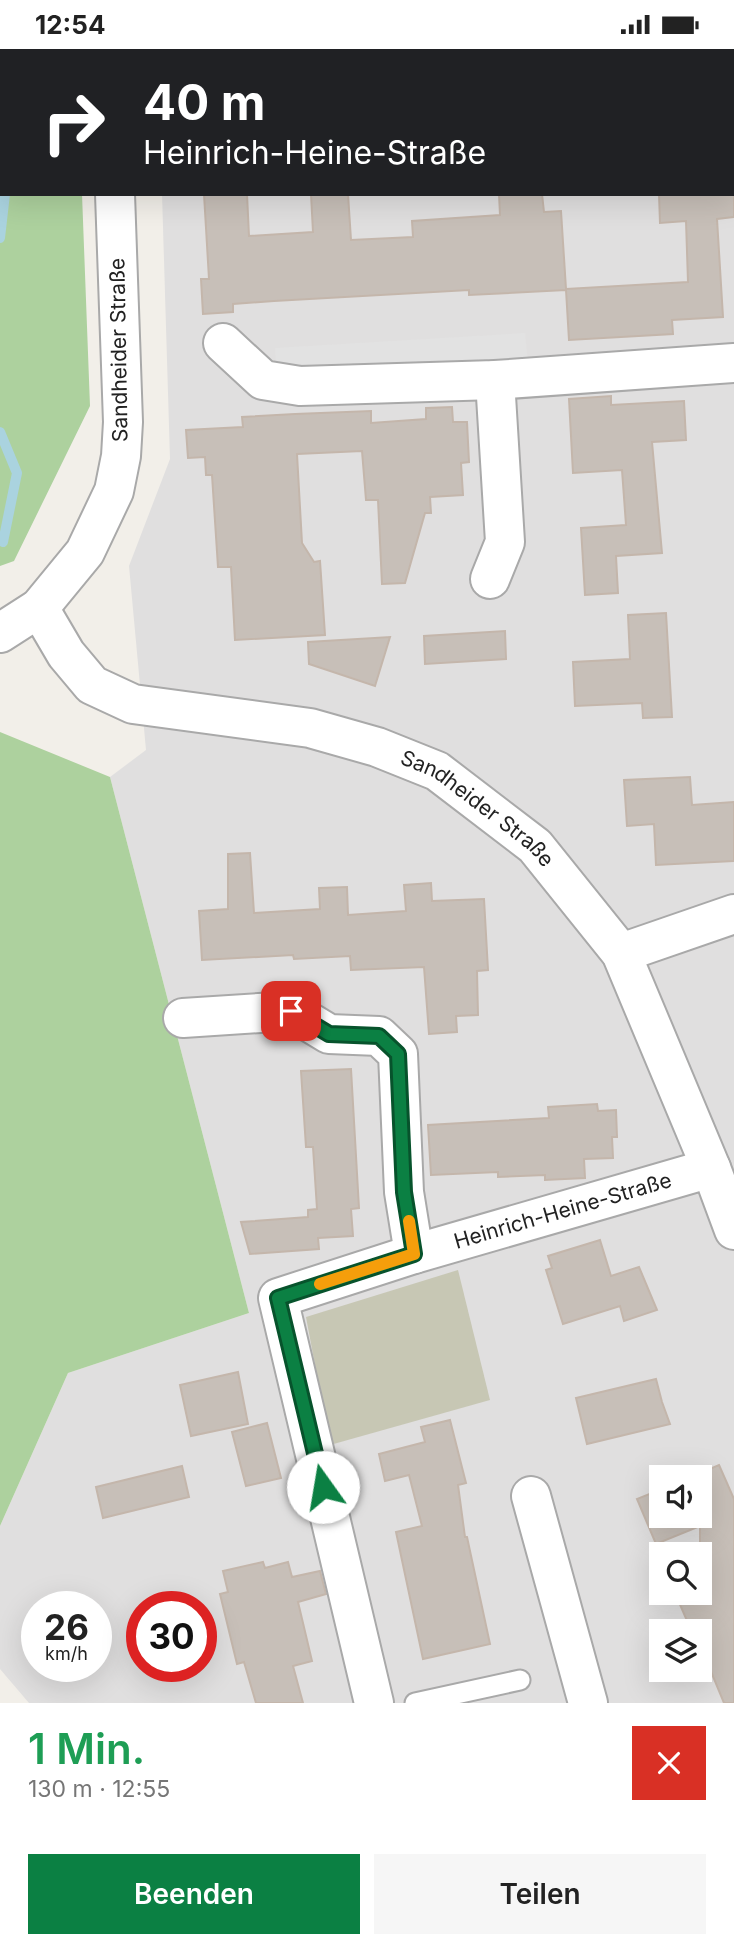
<!DOCTYPE html>
<html lang="de">
<meta charset="utf-8">
<style>
body{margin:0;font-family:Inter,sans-serif;background:#f6f6f6;color:#222;height:100vh;display:flex;flex-direction:column;font-size:26px;white-space:nowrap}
*{box-sizing:border-box;margin:0}
p{font-size:23px;color:#767676}
.icon{flex:none;width:38px;height:38px;fill:none;stroke:currentColor;stroke-width:2;stroke-linecap:round;stroke-linejoin:round}
.map{position:relative;height:1654px;overflow:hidden}
.panel{display:flex;flex-direction:column;background:#fff;flex:1}
.panel>*{flex:none}
.top-card{position:absolute;left:0px;top:0px;width:735px;height:147px;box-shadow:0 7px 28px #0002;background:#202124;color:#fff;overflow:hidden}
.controls{position:absolute;left:649px;top:1416px;display:grid;gap:14px}
.controls a{display:grid;place-items:center;width:63px;height:63px;border-radius:0px;background:#fff;box-shadow:0 7px 28px #0002;font-size:35px}
.speed{position:absolute;left:21px;top:1542px;display:flex;gap:14px;font-size:35px;font-weight:700;text-align:center}
.speed>*{display:grid;place-content:center;width:91px;height:91px;border-radius:50%;background:#fff;box-shadow:0 7px 28px #0002;line-height:1}
.speed small{font-size:18px;font-weight:400}
.speed .limit{border:10px solid #d22;background:#fff;color:#111}
.pin{position:absolute;display:grid;place-items:center;width:60px;height:60px;color:#fff;margin:-30px;border-radius:14px;box-shadow:0 4px 10px #0006}
.me{position:absolute;width:77px;margin:-38px;rotate:347deg;stroke-linejoin:round;filter:drop-shadow(0 0 5px #0008)}
.turn{display:flex;align-items:center;gap:24px;height:147px;padding:0 28px;font-size:32px}
.turn .icon{width:91px;height:91px;stroke-width:2.5}
.turn b{display:block;font-size:49px;line-height:60px}
.round{display:grid;place-items:center;flex:none;width:74px;height:74px;border-radius:0px;background:#f6f6f6}
.overview{display:flex;align-items:center;justify-content:space-between;height:119px;padding:0 28px}
h1{font-size:42px;font-weight:600;line-height:52px;color:#1e9e55}
.cta{display:flex;gap:14px;margin-top:auto;padding:14px 28px}
.cta a{flex:1;height:80px;border-radius:0px;background:#0b8043;color:#fff;font-size:28px;font-weight:600;line-height:80px;text-align:center}
.cta a+a{background:#f6f6f6;color:#222}
.status{display:flex;justify-content:space-between;align-items:center;height:49px;padding:0 35px;background:#fff;direction:ltr}
.status svg{height:19px;fill:currentColor}
.map>svg:first-child{display:block}
.residential{fill:#e0dfdf;fill-rule:evenodd}
.construction{fill:#c7c7b4}
.forest{fill:#add19e}
.parking{fill:#e2e2e2}
.lines{fill:none;stroke-linecap:round;stroke-linejoin:round}
.stream{stroke:#aad3df;stroke-width:10}
.building{fill:#c7bfb8;stroke:#c4b6ab;stroke-width:2}
.service-casing{stroke:#a9a9a9;stroke-width:23}
.minor-casing{stroke:#a9a9a9;stroke-width:42}
.tertiary-casing{stroke:#a9a9a9;stroke-width:42}
.service{stroke:#fff;stroke-width:19}
.minor{stroke:#fff;stroke-width:38}
.tertiary{stroke:#fff;stroke-width:38}
.route-casing{stroke:#07532c;stroke-width:18}
.route{stroke:#0b8043;stroke-width:12}
.slow{stroke:#f59e0b;stroke-width:12}
.labels{text-anchor:middle;stroke-width:5;stroke-linejoin:round;paint-order:stroke}
.street-label{font-size:21px;fill:#222;stroke:#fff}
</style>
<div class="status"><b>12:54</b><svg viewBox="0 0 49 12"><path d="M0 12V9h3v3zM5 12V6h3v6zM10 12V3h3v9zM15 12V0h3v12zM26 1h20v11H26zM47 4h2v5h-2z"/></svg></div>
<div class="map">
<svg width="734" height="1654" viewBox="0 0 734 1654">
<rect width="100%" height="100%" fill="#f2efe9"/>
<!-- residential -->
<path class="residential" d="M 387,0 L 734,0 L 734,1654 L 29,1654 L 0,1620 L 0,1477 L 68,1324 L 249,1264 L 110,728 L 146,701 L 129,517 L 170,410 L 162,145 L 733,145 L 733,2 L 383,2 ZM 662,1428 L 700,1428 L 700,1466 L 662,1466 ZM 662,1505 L 700,1505 L 700,1544 L 662,1544 ZM 37,1558 L 96,1558 L 96,1617 L 37,1617 ZM 142,1558 L 201,1558 L 201,1617 L 142,1617 ZM 662,1582 L 700,1582 L 700,1620 L 662,1620 Z"/>
<!-- construction -->
<polygon class="construction" points="458,1221 490,1351 330,1396 306,1268"/>
<!-- forest -->
<g class="forest">
<polygon points="0,0 76,0 77,2 2,2 2,145 82,145 90,357 14,512 0,517"/>
<polygon points="0,683 110,728 249,1264 68,1324 0,1477"/>
</g>
<!-- parking -->
<polygon class="parking" points="525,284 528,315 277,329 275,299"/>
<g class="lines">
<!-- stream -->
<g class="stream">
<polyline points="0,82 2,94"/>
<polyline points="0,189 5,145"/>
<polyline points="0,383 17,424 3,493"/>
</g>
</g>
<!-- building -->
<g class="building">
<polygon points="204,145 247,145 249,187 313,183 311,145 348,145 351,191 413,188 412,172 500,166 499,145 542,145 544,163 561,162 566,240 688,233 686,172 660,174 659,145 734,145 734,168 717,170 723,268 672,271 673,285 569,291 566,241 469,246 469,241 274,252 233,255 233,263 203,265 201,230 209,230"/>
<polygon points="611,347 611,356 684,352 686,391 652,393 662,504 616,507 618,544 585,546 581,479 626,476 622,421 573,424 569,350"/>
<polygon points="452,358 453,373 467,373 469,413 461,414 463,446 430,448 431,464 425,464 405,534 382,535 378,451 366,451 362,402 297,405 302,494 314,513 320,512 325,586 235,591 231,518 218,518 212,426 206,426 205,408 188,409 186,381 243,378 242,368 295,365 371,362 371,374 426,370 426,359"/>
<polygon points="666,564 672,668 643,669 642,654 575,657 573,613 630,610 628,566"/>
<polygon points="505,582 506,610 425,615 424,587"/>
<polygon points="390,588 375,637 309,615 308,593"/>
<polygon points="690,728 692,756 734,753 734,812 656,816 654,775 627,777 624,731"/>
<polygon points="250,804 254,864 320,860 319,839 347,838 348,866 406,862 404,836 431,834 432,852 484,850 488,921 477,922 478,966 456,967 457,983 429,985 424,918 351,921 350,907 294,910 293,906 202,911 199,862 228,860 228,805"/>
<polygon points="351,1020 359,1159 351,1160 353,1187 318,1189 319,1200 250,1205 241,1173 308,1168 308,1161 317,1160 313,1098 306,1098 301,1022"/>
<polygon points="597,1055 598,1062 616,1061 617,1088 612,1088 613,1109 584,1110 585,1129 545,1131 545,1126 498,1128 498,1123 431,1126 428,1076 549,1069 548,1058"/>
<polygon points="600,1191 611,1227 639,1218 657,1261 624,1272 620,1257 563,1275 546,1221 552,1219 548,1207"/>
<polygon points="238,1323 248,1375 191,1387 180,1336"/>
<polygon points="656,1330 662,1353 670,1375 587,1395 576,1349"/>
<polygon points="450,1371 466,1434 458,1436 465,1488 467,1488 490,1595 423,1610 396,1483 422,1477 409,1426 385,1432 379,1405 425,1393 421,1378"/>
<polygon points="267,1374 281,1429 246,1437 232,1383"/>
<polygon points="719,1416 734,1450 734,1654 724,1654 700,1596 700,1582 691,1581 675,1544 700,1544 700,1477 656,1495 637,1450 662,1440 662,1466 700,1466 700,1428 691,1428"/>
<polygon points="182,1417 189,1448 103,1469 96,1438"/>
<polygon points="263,1513 265,1519 288,1513 292,1528 320,1522 326,1545 298,1553 312,1612 293,1617 303,1654 256,1654 244,1613 237,1615 220,1545 228,1543 223,1522"/>
</g>
<g class="lines">
<!-- service casing -->
<g class="service-casing">
<polyline id="service" points="415,1654 520,1631"/>
</g>
<!-- minor casing -->
<g class="minor-casing">
<g id="minor">
<polyline points="733,85 734,86"/>
<polyline points="223,294 263,331 300,337 495,331 734,314"/>
<polyline points="490,530 505,493 495,331"/>
<path id="s1" d="M 39,559 L 66,605 L 92,636 L 133,655 L 310,679 L 377,698 L 437,722 L 535,797 L 621,904 L 711,1119 L 734,1181"/>
<polyline points="621,904 734,865"/>
<polyline points="183,969 291,962 329,985 379,987 398,1005 404,1143 414,1205"/>
<polyline points="531,1447 588,1654"/>
<path id="s2" d="M 374,1654 L 278,1249 L 414,1205 L 711,1119"/>
</g>
</g>
<!-- tertiary casing -->
<g class="tertiary-casing">
<g id="tertiary">
<polyline points="110,0 111,2"/>
<polyline points="0,584 39,559 85,503 114,442 121,407 123,373 115,145"/>
</g>
</g>
<!-- service -->
<use href="#service" class="service"/>
<!-- minor -->
<use href="#minor" class="minor"/>
<!-- tertiary -->
<use href="#tertiary" class="tertiary"/>
</g>
<g class="lines">
<!-- route casing -->
<g class="route-casing">
<polyline id="route" points="291,962 329,985 379,987 398,1005 404,1143 414,1205 278,1249 323,1438"/>
</g>
<!-- route -->
<use href="#route" class="route"/>
<!-- slow -->
<polyline class="slow" points="320,1235 414,1205 409,1172"/>
</g>
<g class="labels">
<!-- street labels -->
<g class="street-label">
<text transform="translate(119 301) rotate(-91)" y="7">Sandheider Straße</text>
<text dy="7" stroke="none"><textPath href="#s1" startOffset="506">Sandheider Straße</textPath></text>
<text dy="7" stroke="none"><textPath href="#s2" startOffset="714">Heinrich-Heine-Straße</textPath></text>
</g>
</g>
</svg>
<div class="controls">
<a><svg class="icon" aria-label="sound" viewBox="0 0 24 24"><path d="M4 9h4l5-4v14l-5-4H4zM17 9q2 3 0 6"/></svg></a>
<a><svg class="icon" aria-label="search" viewBox="0 0 24 24"><circle cx="10" cy="10" r="6"/><path d="M15 15l6 6"/></svg></a>
<a><svg class="icon" aria-label="layers" viewBox="0 0 24 24"><path d="M12 4l9 5-9 5-9-5zM3 14l9 5 9-5"/></svg></a>
</div>
<div class="speed"><div>26<small>km/h</small></div><div class="limit">30</div></div>
<div class="pin" style="left:291px;top:962px;background:#d93025"><svg class="icon" aria-label="arrive" viewBox="0 0 24 24"><path d="M6 21V4h12l-3 4 3 4H6"/></svg></div>
<svg class="me" style="left:323px;top:1438px" viewBox="-20 -20 40 40"><circle r="19" fill="#fff"/><path d="M0-13L10 11 0 6-10 11z" fill="#0b8043"/></svg>
<div class="top-card">
<div class="turn"><svg class="icon" aria-label="right" viewBox="0 0 24 24"><path d="M7 20v-9h11M14 6l5 5-5 5"/></svg><div><b>40 m</b>Heinrich-Heine-Straße</div></div>
</div>
</div>
<section class="panel">
<div class="overview"><div><h1>1 Min.</h1><p>130 m · 12:55</p></div><a class="round" style="background:#d93025;color:#fff"><svg class="icon" aria-label="close" viewBox="0 0 24 24"><path d="M6 6l12 12M18 6L6 18"/></svg></a></div>
<div class="cta"><a>Beenden</a><a>Teilen</a></div>
</section>
